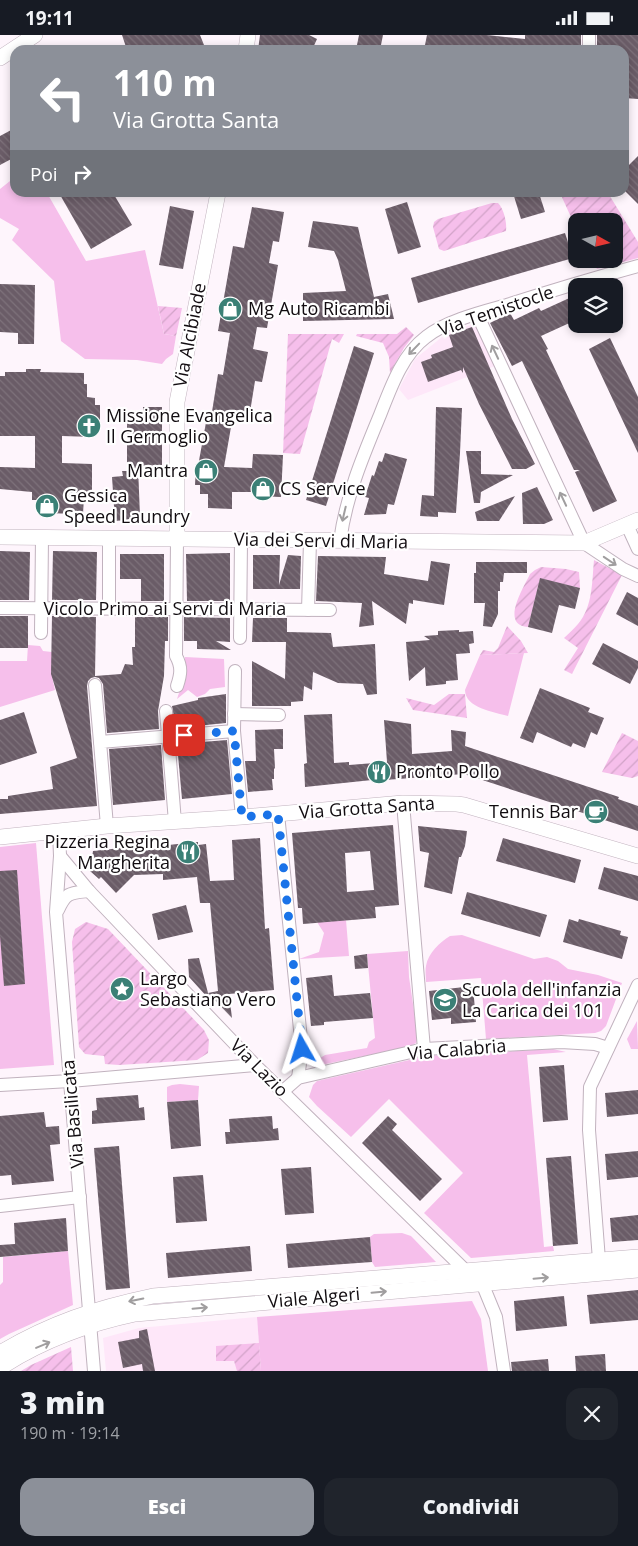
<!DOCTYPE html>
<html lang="it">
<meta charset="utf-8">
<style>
body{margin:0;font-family:"Open Sans",sans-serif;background:#20242c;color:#f1f3f6;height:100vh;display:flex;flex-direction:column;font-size:19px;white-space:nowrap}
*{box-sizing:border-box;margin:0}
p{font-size:16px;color:#9ea1a6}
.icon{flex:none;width:28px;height:28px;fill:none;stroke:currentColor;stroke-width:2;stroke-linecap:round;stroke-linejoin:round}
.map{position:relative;height:1336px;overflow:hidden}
.panel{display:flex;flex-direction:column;background:#171b24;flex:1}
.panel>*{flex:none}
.hud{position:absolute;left:10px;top:10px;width:619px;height:152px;border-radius:15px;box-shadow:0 2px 8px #0003;background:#8c9099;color:#fff;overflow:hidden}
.needle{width:32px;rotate:98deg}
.controls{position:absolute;left:568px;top:178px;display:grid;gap:10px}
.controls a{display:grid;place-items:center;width:55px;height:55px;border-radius:10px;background:#171b24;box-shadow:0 2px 8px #0003;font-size:25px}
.pin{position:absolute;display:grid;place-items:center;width:42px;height:42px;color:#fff;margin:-21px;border-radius:10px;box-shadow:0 2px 8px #0006}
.me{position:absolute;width:55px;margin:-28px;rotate:354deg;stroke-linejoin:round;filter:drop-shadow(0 0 4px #0008)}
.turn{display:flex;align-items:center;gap:18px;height:105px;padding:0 20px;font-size:22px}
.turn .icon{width:65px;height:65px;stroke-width:2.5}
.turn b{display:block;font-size:35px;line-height:42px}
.then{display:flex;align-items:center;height:48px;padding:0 20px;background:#0003;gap:10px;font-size:19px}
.round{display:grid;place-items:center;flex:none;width:52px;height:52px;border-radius:15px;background:#20242c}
.headline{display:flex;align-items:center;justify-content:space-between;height:85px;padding:0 20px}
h1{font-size:30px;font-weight:800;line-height:38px}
.button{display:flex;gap:10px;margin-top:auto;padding:10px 20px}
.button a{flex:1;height:58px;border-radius:15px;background:#8c9099;color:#fff;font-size:20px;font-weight:800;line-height:58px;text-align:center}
.button a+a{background:#20242c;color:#f1f3f6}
.status{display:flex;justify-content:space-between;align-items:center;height:35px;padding:0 25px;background:#171b24;direction:ltr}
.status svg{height:14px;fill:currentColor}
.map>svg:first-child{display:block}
.built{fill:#fee7f9}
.green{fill:#f6bfeb}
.garden{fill:url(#garden-furrows)}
.building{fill:url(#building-back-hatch);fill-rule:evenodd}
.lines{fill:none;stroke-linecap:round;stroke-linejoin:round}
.minor-casing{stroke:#c1b2be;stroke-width:14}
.tertiary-casing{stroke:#c1b2be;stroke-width:16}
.minor{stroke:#fff;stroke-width:12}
.tertiary{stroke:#fff;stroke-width:15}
.oneway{stroke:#a09e9f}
.route{stroke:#1a73e8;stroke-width:9;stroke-dasharray:0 16.2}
.labels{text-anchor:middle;stroke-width:4.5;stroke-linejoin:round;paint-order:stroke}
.poi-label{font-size:18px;fill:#110c10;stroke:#fff;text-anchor:start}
.street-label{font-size:18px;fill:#110c10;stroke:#fff}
</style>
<div class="status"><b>19:11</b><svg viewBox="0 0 49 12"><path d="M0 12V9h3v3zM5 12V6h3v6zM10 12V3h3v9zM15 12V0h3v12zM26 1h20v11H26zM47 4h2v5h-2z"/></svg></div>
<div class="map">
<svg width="638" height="1336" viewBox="0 0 638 1336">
<defs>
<pattern id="garden-furrows" width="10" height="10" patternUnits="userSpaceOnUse" patternTransform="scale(1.25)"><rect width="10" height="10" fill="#f6bfeb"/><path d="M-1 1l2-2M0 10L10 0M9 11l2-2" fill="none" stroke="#d2a3c8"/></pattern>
<pattern id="building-back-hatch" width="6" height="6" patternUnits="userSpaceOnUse" patternTransform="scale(1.25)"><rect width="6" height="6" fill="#6a5c67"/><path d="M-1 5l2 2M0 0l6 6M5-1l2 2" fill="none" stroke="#7e727b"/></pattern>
</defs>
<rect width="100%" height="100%" fill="#fef5fc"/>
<!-- built -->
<g class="built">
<polygon points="476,288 495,331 408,365 399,354 415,324 442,302 445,304 449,300 448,298"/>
<polygon points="257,1282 261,1336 106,1336 103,1303 139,1293"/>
</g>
<!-- green -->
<g class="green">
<polygon points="15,142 15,158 47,158 86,226 145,215 164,299 176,301 173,319 166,324 162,329 137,325 85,324 61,306 54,246 12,205 19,194 0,183 0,154"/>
<polygon points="28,610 40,611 43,616 52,617 52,642 55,655 0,672 0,626 27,626"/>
<path d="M 524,618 L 508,681 C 494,677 465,673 465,655 L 480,620 Z"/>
<path d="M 185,622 L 224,624 L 225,652 L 210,654 L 205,659 L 197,662 L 188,655 L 177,664 C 182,650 185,637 185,622 Z"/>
<polygon points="36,808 54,1030 0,1034 0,812"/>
<polygon points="346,885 349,921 299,924 319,917 324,898 317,887"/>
<path d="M 450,901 L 462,900 L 534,924 L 547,922 L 558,926 L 568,934 L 598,940 L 622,948 L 606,991 L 601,996 L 595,998 L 486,1004 L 481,943 L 426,947 C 426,942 425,936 426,931 C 428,918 440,907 450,901 Z"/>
<polygon points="408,916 409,942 418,1003 416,1008 408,1012 321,1030 317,1025 325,1020 367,1013 369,1007 375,1003 367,919"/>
<polygon points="637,986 638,1014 631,1014 627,1004"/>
<polygon points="553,1014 566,1017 527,1020 544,1212 553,1211 554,1216 471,1223 424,1178 463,1138 389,1064 351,1102 317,1071 309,1062 313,1050 317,1046 427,1021"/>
<polygon points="180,1049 199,1051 198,1065 167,1067 167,1052 172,1050"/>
<polygon points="402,1198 411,1201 436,1227 375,1232 372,1227 370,1202 374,1199"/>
<polygon points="68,1216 73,1270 9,1299 0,1304 0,1250 3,1247 3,1222"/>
<polygon points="472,1266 481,1284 488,1336 261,1336 257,1282"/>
</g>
<!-- garden -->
<g class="garden">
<polygon points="560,158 608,158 638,207 638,223 597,234 591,224 614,224 614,186 576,186 576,193"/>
<path d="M 492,168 L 498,168 C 504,174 507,188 506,196 L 444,216 L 439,214 L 433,192 L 434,187 L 438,184 Z"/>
<polygon points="158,271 182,273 176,301 164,299"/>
<polygon points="406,292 414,300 404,313 390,338 389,322 383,308 356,301 357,299 397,299"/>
<polygon points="288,299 344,299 339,308 332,304 300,419 283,418"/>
<path d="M 594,525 L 622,540 L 572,639 L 564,635 L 578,613 L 564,603 C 569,598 574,594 578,589 C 593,572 592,546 594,525 Z"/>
<path d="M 541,532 L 566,534 L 579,537 L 580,553 L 540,544 L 528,592 C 500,590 523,554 530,539 L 535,535 Z"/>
<polygon points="507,591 521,606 528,618 480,620 483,615 494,617 498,613"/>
<polygon points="449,659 465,659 467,683 413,675 406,663 434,670"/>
<polygon points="622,698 638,706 638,741 632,743 602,737"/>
<polygon points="86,887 108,894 204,995 209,1005 208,1018 197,1025 119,1030 105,1029 104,1021 85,1019 79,1012 72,907 75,894"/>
<polygon points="259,1308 261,1336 237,1336 234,1326 216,1326 216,1311"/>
<polygon points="71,1312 73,1336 21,1336 31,1330"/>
</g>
<!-- building -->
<g class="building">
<polygon points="122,0 200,0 206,15 127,15"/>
<polygon points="260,0 309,0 317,4 312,15 258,15"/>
<polygon points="359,0 383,0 380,15 356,15"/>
<polygon points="427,0 487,0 525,4 525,0 581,0 581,15 424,15"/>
<polygon points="597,0 638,0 638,64 624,63 624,15 597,15"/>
<polygon points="15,93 15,122 0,130 0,101"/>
<polygon points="638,121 638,169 624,155 624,135"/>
<polygon points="59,158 113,158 132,190 91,214"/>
<polygon points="513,158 539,158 545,177 521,184"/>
<polygon points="407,167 421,212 398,219 385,174"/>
<polygon points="170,171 194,176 183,234 159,230"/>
<polygon points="252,172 284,177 279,207 273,206 269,228 278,230 267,293 257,292 253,314 268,317 262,347 255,346 250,377 234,375 224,432 252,433 253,419 283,420 281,462 253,461 253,457 232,457 232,474 208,473 208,459 200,459 200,450 195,450 196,431 198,431 207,382 211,383 218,339 223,340 230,298 218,296 233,211 244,213"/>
<polygon points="313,186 358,192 374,262 388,259 394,284 303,286 303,258 346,256 338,225 334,216 308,212"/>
<polygon points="565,198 573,223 418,268 411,243"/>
<polygon points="0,249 35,250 34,309 18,309 18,298 0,297"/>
<polygon points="576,260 576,285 541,301 548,314 546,315 617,466 593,477 575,437 580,435 574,435 522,326 512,331 490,288 510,278 514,285 539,273 541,276"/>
<polygon points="472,292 512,384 535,429 526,434 512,434 479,369 463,332 463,338 461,335 428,347 421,327 432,323 431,320 453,312 449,300"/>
<polygon points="610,303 638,362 638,418 589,314"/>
<polygon points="354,311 374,318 326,471 306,465"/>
<polygon points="26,334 41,334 40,337 84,338 84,349 87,349 87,362 95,363 95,370 100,370 100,390 93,390 93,402 62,401 62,428 92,429 92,463 84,462 83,479 40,478 40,465 32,465 32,457 0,454 0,432 35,433 35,401 0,401 0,341 5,341 5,337 26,337"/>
<polygon points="143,372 162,372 162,430 138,431 140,481 135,481 127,485 115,486 112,442 123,441 122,436 127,436 127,386 143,386"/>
<polygon points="436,372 462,373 460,418 456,478 438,477 438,482 420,481 422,460 434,461"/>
<polygon points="466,416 481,416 481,439 513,440 481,457 480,468 474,468"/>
<polygon points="385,418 407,424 394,470 388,469 386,479 364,480 369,463 365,462 372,440 374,441 379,426 382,427"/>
<polygon points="537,452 553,485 544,489 523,489 522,458"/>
<polygon points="515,461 499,486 477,486 475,477"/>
<polygon points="0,516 30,517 29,565 0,565"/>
<polygon points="53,516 97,517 96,565 52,565"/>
<polygon points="230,518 230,566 187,566 186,519"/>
<polygon points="120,519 164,519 164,566 141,566 141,544 120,544"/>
<polygon points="253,520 280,520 279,550 288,520 301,521 300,554 253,554"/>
<polygon points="318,521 386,522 384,539 428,546 431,526 450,529 444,570 413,565 413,569 409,568 406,589 372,566 374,590 359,592 362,568 316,566"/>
<polygon points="476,527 527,527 527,538 504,538 503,547 500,547 500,556 498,556 498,579 492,592 483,591 485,568 474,568 474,538 476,538"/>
<polygon points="540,543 580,553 575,574 559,570 552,598 528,592"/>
<polygon points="627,557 638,563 638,591 616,579"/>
<rect x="0" y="581" width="28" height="32"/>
<polygon points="52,581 96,582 95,641 121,639 125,629 133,630 132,612 135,612 135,582 168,582 168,606 165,606 164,641 158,676 159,694 107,698 103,649 99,643 95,642 91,643 88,646 87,651 97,771 0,779 0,764 8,764 8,761 53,754 50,732 77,723 51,639"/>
<polygon points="184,582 230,583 230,607 216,606 231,615 197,614 197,606 184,606"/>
<polygon points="253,583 287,583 287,600 287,597 331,598 333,612 375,609 377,659 367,660 363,649 338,648 313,637 312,655 304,651 303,666 291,667 291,671 252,671 252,626 285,644 286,607 252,607"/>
<polygon points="459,595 459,597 473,596 474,608 469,609 470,618 456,619 458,645 446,646 446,649 426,651 425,632 409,646 406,607 430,605 424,601 438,600 438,596"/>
<polygon points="603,608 638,626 638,633 630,649 592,629"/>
<polygon points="540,653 590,673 588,677 604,683 597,700 591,697 585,713 573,708 571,712 537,697 533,708 520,703"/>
<polygon points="226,659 226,688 176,693 172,671 198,665 198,663"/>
<polygon points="24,677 37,718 0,730 0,685"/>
<polygon points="332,679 334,728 349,727 349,730 387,727 384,685 411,689 412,719 452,716 451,695 466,697 465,711 619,762 618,764 638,771 638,796 464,739 372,746 372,745 305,752 304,729 307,728 304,680"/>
<polygon points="283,694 283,714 274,714 275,733 274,734 274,744 272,744 273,755 248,757 245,726 256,726 255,695"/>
<polygon points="227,705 232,759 182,764 177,709"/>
<polygon points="161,710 165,765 113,770 109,714"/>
<path d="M 393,790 L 399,870 L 375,872 L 376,883 L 303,889 L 302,873 L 298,873 L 292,798 ZM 370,816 L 374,855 L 347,857 L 345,818 Z"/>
<polygon points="418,791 467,796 465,811 461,822 459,822 452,859 424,852 429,818 420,816"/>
<polygon points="260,803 265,894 269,893 274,955 229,959 232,983 208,958 209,964 189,942 188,924 199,923 208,958 218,956 210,868 200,868 197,842 163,845 163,839 134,840 116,858 101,842 99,844 90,836 93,816 140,811 140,816 168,813 168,810 198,807 198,810 206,809 210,846 234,845 232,805"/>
<polygon points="503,803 581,825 575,848 496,826"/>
<polygon points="604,832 638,841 638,866 598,854"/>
<polygon points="17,835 25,949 4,951 0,901 0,836"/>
<polygon points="467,857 547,880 540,902 461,879"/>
<polygon points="186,870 193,897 158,905 152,879"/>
<polygon points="569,884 578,887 579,884 621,896 620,900 628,902 622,924 563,907"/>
<polygon points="367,919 368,933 355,934 354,921"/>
<polygon points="332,940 334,961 370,958 373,983 324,987 324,990 311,991 306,943"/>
<polygon points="473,951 476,987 451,989 451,983 432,985 429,956"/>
<polygon points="564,1030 568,1085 543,1087 539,1032"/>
<polygon points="638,1055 638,1079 607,1082 605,1058"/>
<polygon points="138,1060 139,1073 144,1072 145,1085 92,1089 92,1076 97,1075 96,1063"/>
<polygon points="198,1065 201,1111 171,1114 167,1067"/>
<polygon points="44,1077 46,1092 59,1091 60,1109 50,1110 54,1146 12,1150 11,1140 0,1141 0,1081"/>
<polygon points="272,1081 273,1094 278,1093 279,1105 226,1109 225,1097 230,1097 229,1084"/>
<polygon points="388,1081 397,1089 392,1095 442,1144 420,1166 362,1108"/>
<polygon points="119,1111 130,1253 106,1255 94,1113"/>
<polygon points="638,1116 638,1142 607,1145 605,1119"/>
<polygon points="571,1121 578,1209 553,1211 546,1123"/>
<polygon points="311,1132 314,1178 285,1180 281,1134"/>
<polygon points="203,1140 207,1186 176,1188 173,1142"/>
<polygon points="638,1180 638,1205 612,1207 610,1183"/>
<polygon points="66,1183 68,1216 0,1222 0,1210 15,1209 14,1188"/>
<polygon points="370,1202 372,1227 288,1233 286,1209"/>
<polygon points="250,1211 252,1236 168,1243 166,1218"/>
<polygon points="638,1255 638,1285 590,1289 587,1260"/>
<polygon points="564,1261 567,1291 516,1296 514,1266"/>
<polygon points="147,1294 155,1336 143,1336 142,1329 123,1333 118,1307 139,1303 139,1296"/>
<polygon points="605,1319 606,1336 576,1336 575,1321"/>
<polygon points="548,1324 549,1336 512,1336 511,1327"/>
</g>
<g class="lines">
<!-- minor casing -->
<g class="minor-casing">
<g id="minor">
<polyline points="589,15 589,0"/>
<polyline points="477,279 584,508 623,534 638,541"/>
<polyline points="627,490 638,514"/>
<path d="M 340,506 C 346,461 363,421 380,380 C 391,352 402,320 426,302 C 446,286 482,277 507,270 C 550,256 594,243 638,231"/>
<polyline points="0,573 330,575"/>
<polyline points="109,573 109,503"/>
<polyline points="308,575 310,506"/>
<polyline points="41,598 42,502"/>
<polyline points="240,603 241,505"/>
<polyline points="95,650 100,707"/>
<path d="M 177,651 C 181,639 182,632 176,621 L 177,504"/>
<polyline points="166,676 175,787"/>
<polyline points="234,679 279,680"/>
<polyline points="234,696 235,636"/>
<polyline points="403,768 424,1014"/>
<polyline points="278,779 302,1014 298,1043"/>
<polyline points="107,791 100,707 234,696 242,782"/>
<polyline points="59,796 60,821 56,877 94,1336"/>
<polyline points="60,821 89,856 255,1030 467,1237"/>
<path d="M 58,875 C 66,857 70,858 89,856"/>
<polyline points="0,1050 70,1046 255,1030"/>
<polyline points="282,1057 298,1043 424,1014 561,1007 595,1009 608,1013"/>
<polyline points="0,1171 80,1162"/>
<polyline points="599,1225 589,1095 590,1052 638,950"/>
<polyline points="482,1248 496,1282 504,1336"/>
</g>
</g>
<!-- tertiary casing -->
<g class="tertiary-casing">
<g id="tertiary">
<polyline points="246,15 248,0"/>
<polyline points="0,23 35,0"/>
<polyline points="0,502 584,508 638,485"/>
<polyline points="177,504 177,367 218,158"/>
<polyline points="0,802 107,791 242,782 403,768 457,769 464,770 638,821"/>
<path d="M 0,1318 C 50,1288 96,1273 153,1261 L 638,1222"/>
<path d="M 0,1333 C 41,1306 88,1289 135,1279 L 638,1235"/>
</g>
</g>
<!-- minor -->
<use href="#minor" class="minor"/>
<!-- tertiary -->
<use href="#tertiary" class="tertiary"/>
</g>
<!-- one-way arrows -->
<defs><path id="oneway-shaft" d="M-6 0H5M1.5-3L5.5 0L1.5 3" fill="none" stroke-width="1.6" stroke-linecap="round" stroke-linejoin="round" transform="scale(1.25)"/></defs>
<g class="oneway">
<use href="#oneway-shaft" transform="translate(414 314) rotate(134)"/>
<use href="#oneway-shaft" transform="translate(495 317) rotate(-115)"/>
<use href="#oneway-shaft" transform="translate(563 464) rotate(-115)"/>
<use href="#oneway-shaft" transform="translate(344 479) rotate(103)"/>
<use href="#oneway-shaft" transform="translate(610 526) rotate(34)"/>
<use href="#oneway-shaft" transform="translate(541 1243) rotate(-5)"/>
<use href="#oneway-shaft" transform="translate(379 1257) rotate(-5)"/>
<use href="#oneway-shaft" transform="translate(136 1265) rotate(168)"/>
<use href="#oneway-shaft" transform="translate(200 1273) rotate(-5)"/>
<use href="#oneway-shaft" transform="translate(43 1310) rotate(-23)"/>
</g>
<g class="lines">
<!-- route -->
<polyline class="route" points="184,700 234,696 242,782 278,779 302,1014"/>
</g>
<!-- icons -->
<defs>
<g id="shop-disc" transform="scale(1.25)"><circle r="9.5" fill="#3b8076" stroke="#fff"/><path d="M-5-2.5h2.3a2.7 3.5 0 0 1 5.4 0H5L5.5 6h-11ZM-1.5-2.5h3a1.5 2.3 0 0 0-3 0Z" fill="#fff"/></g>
<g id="church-disc" transform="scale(1.25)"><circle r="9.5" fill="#3b8076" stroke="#fff"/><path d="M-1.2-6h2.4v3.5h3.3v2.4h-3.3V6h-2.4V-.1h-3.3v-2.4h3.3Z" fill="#fff"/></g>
<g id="restaurant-disc" transform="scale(1.25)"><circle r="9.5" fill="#3b8076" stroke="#fff"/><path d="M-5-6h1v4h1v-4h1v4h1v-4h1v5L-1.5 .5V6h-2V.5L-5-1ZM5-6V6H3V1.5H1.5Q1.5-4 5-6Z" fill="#fff"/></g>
<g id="cafe-disc" transform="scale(1.25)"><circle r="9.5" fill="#3b8076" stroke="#fff"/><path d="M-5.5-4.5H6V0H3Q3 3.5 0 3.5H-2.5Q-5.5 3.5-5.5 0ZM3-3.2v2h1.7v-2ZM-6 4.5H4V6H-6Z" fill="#fff"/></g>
<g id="sight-disc" transform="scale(1.25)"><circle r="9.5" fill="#3b8076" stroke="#fff"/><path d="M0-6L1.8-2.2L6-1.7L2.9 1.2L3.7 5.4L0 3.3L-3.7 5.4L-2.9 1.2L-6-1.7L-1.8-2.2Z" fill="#fff"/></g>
<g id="school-disc" transform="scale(1.25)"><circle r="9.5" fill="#3b8076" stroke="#fff"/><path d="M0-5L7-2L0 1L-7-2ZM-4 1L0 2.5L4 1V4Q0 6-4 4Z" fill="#fff"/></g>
</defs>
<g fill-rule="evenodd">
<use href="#shop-disc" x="230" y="274"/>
<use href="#church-disc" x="89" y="391"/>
<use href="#shop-disc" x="206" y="436"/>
<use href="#shop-disc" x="263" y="454"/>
<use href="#shop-disc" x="47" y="471"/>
<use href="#restaurant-disc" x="379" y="737"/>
<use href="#cafe-disc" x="596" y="777"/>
<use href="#restaurant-disc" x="188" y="817"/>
<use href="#sight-disc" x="122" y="954"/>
<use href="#school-disc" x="445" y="965"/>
</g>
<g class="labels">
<!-- poi labels -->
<g class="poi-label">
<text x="248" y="280">Mg Auto Ricambi</text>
<text x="106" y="387">Missione Evangelica<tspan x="106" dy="21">Il Germoglio</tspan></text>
<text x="188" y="442" text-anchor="end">Mantra</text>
<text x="280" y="460">CS Service</text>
<text x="64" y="467">Gessica<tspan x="64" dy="21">Speed Laundry</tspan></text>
<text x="396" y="743">Pronto Pollo</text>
<text x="578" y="783" text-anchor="end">Tennis Bar</text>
<text x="170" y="813" text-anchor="end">Pizzeria Regina<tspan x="170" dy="21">Margherita</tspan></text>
<text x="140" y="950">Largo<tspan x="140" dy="21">Sebastiano Vero</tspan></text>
<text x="462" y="961">Scuola dell'infanzia<tspan x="462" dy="21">La Carica dei 101</tspan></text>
</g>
<!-- street labels -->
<g class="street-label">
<text transform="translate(496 276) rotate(-19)" y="6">Via Temistocle</text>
<text transform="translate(190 300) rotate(-79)" y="6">Via Alcibiade</text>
<text transform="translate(321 506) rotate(1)" y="6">Via dei Servi di Maria</text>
<text x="165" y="580">Vicolo Primo ai Servi di Maria</text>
<text transform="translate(367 773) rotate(-4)" y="6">Via Grotta Santa</text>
<text transform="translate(457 1015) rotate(-5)" y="6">Via Calabria</text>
<text transform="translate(259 1033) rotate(45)" y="6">Via Lazio</text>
<text transform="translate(73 1079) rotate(-95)" y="6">Via Basilicata</text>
<text transform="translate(314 1263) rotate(-5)" y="6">Viale Algeri</text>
</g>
</g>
</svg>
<div class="controls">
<a><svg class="needle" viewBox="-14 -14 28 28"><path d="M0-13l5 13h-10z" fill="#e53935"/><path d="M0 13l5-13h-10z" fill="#9ea1a6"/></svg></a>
<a><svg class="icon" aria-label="layers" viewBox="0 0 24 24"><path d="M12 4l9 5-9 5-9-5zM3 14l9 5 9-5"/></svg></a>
</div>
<div class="pin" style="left:184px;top:700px;background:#d93025"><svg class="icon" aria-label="arrive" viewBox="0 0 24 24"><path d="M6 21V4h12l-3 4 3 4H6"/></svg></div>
<svg class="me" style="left:302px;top:1014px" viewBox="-20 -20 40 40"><path d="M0-17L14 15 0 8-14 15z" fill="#1a73e8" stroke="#fff" stroke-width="4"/></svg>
<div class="hud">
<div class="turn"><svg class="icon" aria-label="left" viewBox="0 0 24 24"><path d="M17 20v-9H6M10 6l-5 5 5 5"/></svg><div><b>110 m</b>Via Grotta Santa</div></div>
<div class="then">Poi<svg class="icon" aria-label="right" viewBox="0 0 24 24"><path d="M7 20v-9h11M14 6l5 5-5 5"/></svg></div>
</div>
</div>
<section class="panel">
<div class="headline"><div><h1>3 min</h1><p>190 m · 19:14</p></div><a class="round"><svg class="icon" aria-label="close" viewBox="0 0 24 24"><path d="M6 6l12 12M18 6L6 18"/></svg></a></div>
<div class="button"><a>Esci</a><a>Condividi</a></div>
</section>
